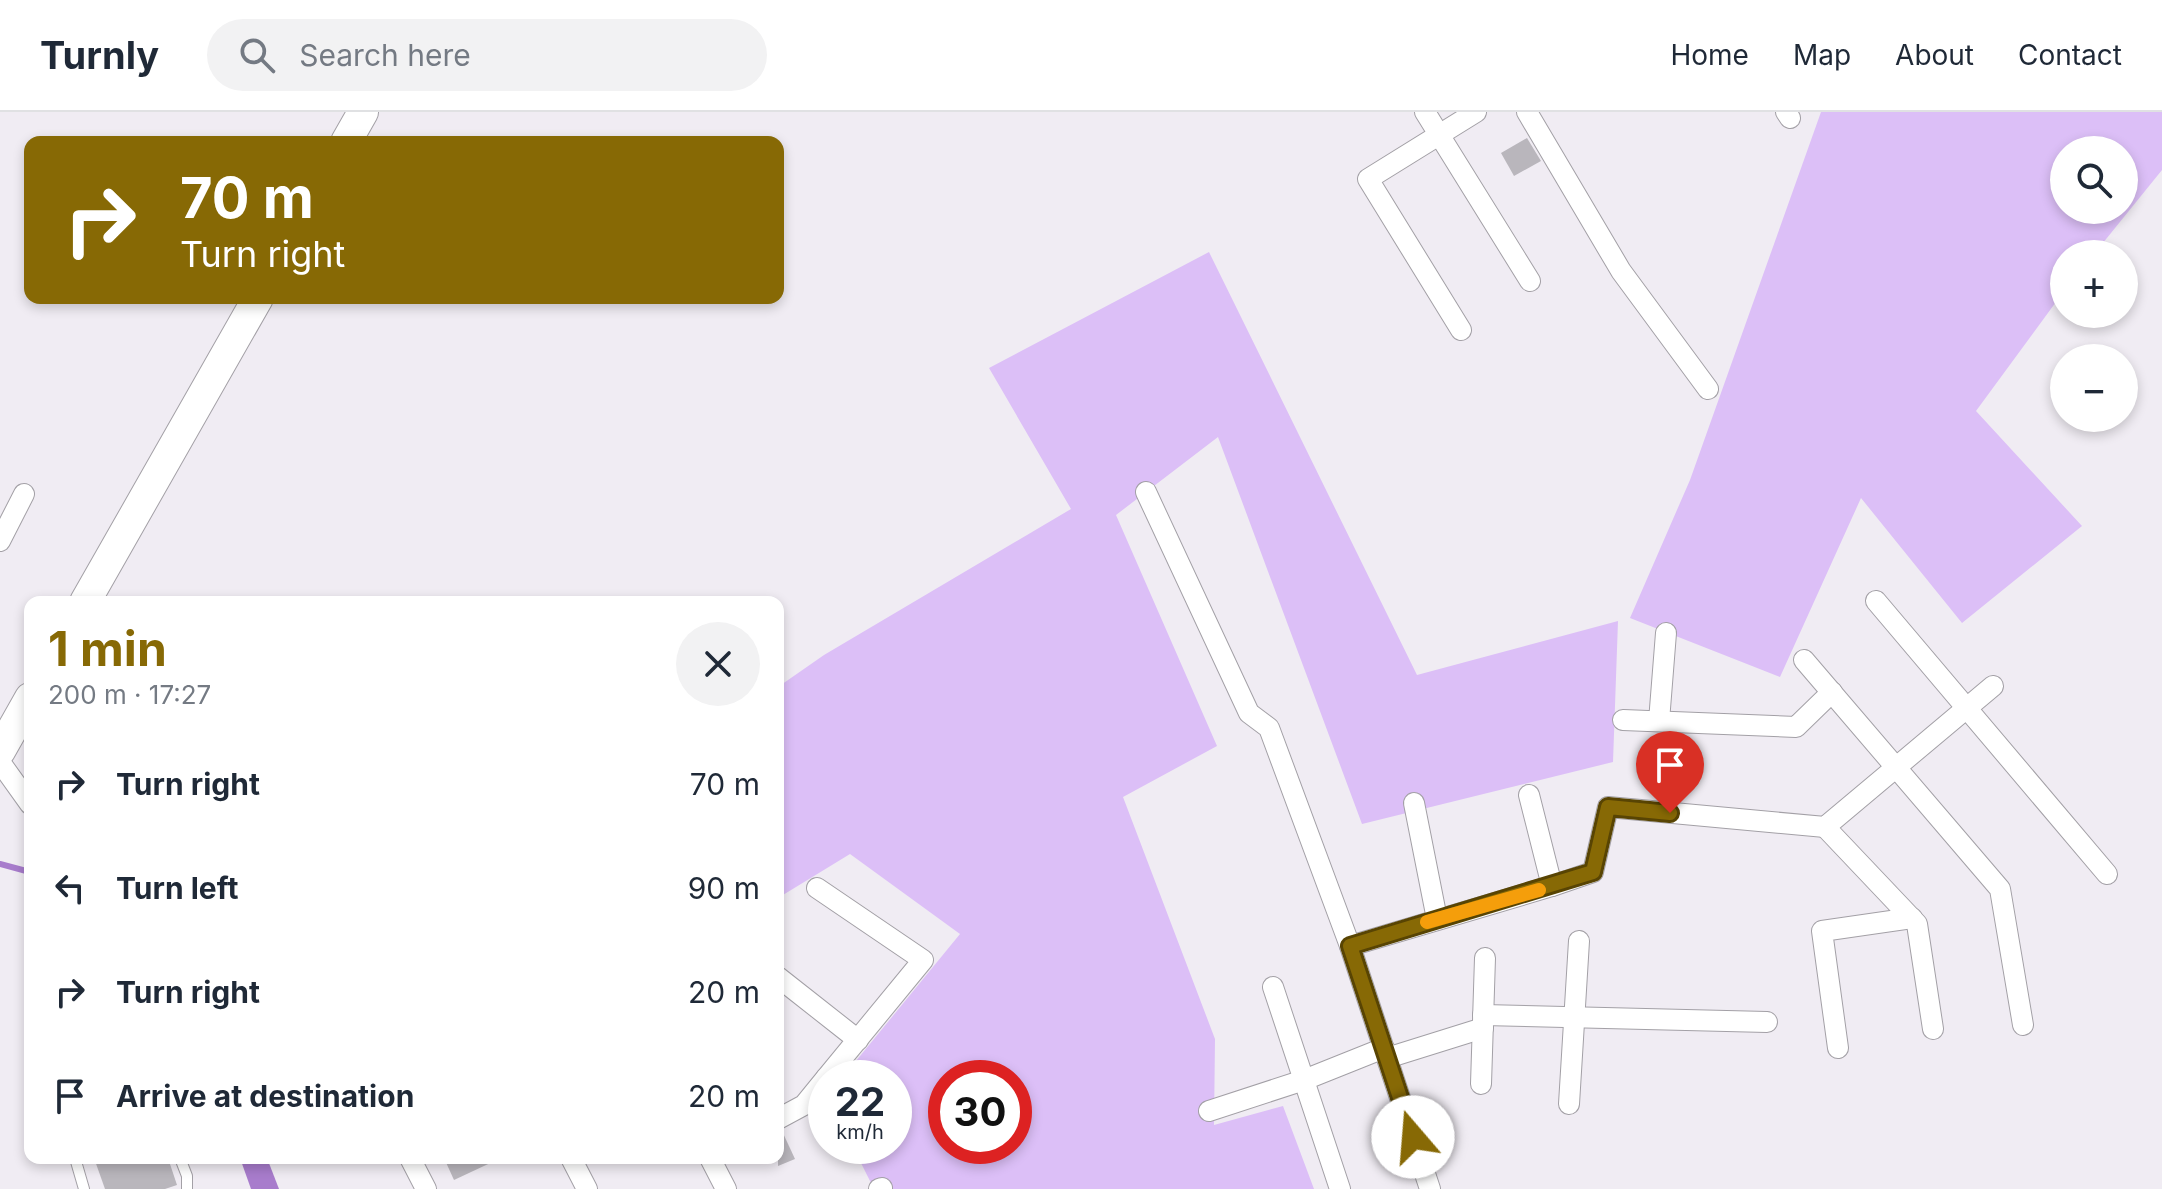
<!DOCTYPE html>
<meta charset="utf-8">
<style>
body{margin:0;font-family:Inter,sans-serif;background:#f2f2f3;color:#1f2937;height:100vh;display:flex;flex-direction:column;font-size:30px;white-space:nowrap}
*{box-sizing:border-box;margin:0}
p{font-size:26px;color:#747a83}
.icon{flex:none;width:44px;height:44px;fill:none;stroke:currentColor;stroke-width:2;stroke-linecap:round;stroke-linejoin:round}
.map{position:relative;flex:1;overflow:hidden}
.drawer{position:absolute;left:24px;top:484px;width:760px;height:568px;display:flex;flex-direction:column;background:#fff;border-radius:16px;box-shadow:0 4px 12px #0003}
.drawer>*{flex:none}
.hud{position:absolute;left:24px;top:24px;width:760px;height:168px;border-radius:16px;box-shadow:0 4px 12px #0003;background:#876905;color:#fff;overflow:hidden}
.tools{position:absolute;left:2050px;top:24px;display:grid;gap:16px}
.tools a{display:grid;place-items:center;width:88px;height:88px;border-radius:50%;background:#fff;box-shadow:0 4px 12px #0003;font-size:40px}
.speed{position:absolute;left:808px;top:948px;display:flex;gap:16px;font-size:40px;font-weight:700;text-align:center}
.speed>*{display:grid;place-content:center;width:104px;height:104px;border-radius:50%;background:#fff;box-shadow:0 4px 12px #0003;line-height:1}
.speed small{font-size:20px;font-weight:400}
.speed .limit{border:12px solid #d22;background:#fff;color:#111}
.pin{position:absolute;display:grid;place-items:center;width:68px;height:68px;color:#fff;margin:-82px -34px;border-radius:50% 50% 50% 0;rotate:-45deg;box-shadow:0 0 8px #0007}
.pin .icon{rotate:45deg}
.me{position:absolute;width:88px;margin:-44px;rotate:342deg;stroke-linejoin:round;filter:drop-shadow(0 0 6px #0008)}
.turn{display:flex;align-items:center;gap:28px;height:168px;padding:0 24px;font-size:36px}
.turn .icon{width:104px;height:104px;stroke-width:2.5}
.turn b{display:block;font-size:56px;line-height:68px}
.round{display:grid;place-items:center;flex:none;width:84px;height:84px;border-radius:42px;background:#f2f2f3}
.head{display:flex;align-items:center;justify-content:space-between;height:136px;padding:0 24px}
h1{font-size:48px;font-weight:700;line-height:60px;color:#876905}
ul{padding:0;list-style:none}
li{display:flex;align-items:center;gap:24px;height:104px;padding:0 24px}
li div{flex:1}
li b{display:block;font-size:30px}
li em{font-style:normal}
header{display:flex;align-items:center;gap:48px;box-sizing:border-box;height:112px;padding:0 40px;background:#fff;border-bottom:2px solid #e0e1e3}
header strong{font-size:38px}
nav{display:flex;gap:44px;margin-inline-start:auto;font-size:28px}
.search{width:560px;height:72px;background:#f2f2f3;display:flex;align-items:center;gap:20px;box-sizing:border-box;padding:0 28px;border-radius:44px;color:#747a83;font-size:30px}
.map>svg:first-child{display:block}
.green{fill:#dcbff7;fill-rule:evenodd}
.water{fill:#a87ccc}
.lines{fill:none;stroke-linecap:round;stroke-linejoin:round}
.stream{stroke:#a87ccc;stroke-width:6}
.building{fill:#b9b6bc}
.lane-casing{stroke:#a3a0a6;stroke-width:12}
.street-casing{stroke:#a3a0a6;stroke-width:22}
.secondary-casing{stroke:#a3a0a6;stroke-width:32}
.lane{stroke:#fff;stroke-width:10}
.street{stroke:#fff;stroke-width:20}
.secondary{stroke:#fff;stroke-width:30}
.route-casing{stroke:#584403;stroke-width:20}
.route{stroke:#876905;stroke-width:14}
.slow{stroke:#f59e0b;stroke-width:14}
</style>
<header>
<strong>Turnly</strong>
<div class="search"><svg class="icon" aria-label="search" viewBox="0 0 24 24"><circle cx="10" cy="10" r="6"/><path d="M15 15l6 6"/></svg>Search here</div>
<nav><a>Home</a><a>Map</a><a>About</a><a>Contact</a></nav>
</header>
<div class="map">
<svg width="2162" height="1077" viewBox="0 0 2162 1077">
<rect width="100%" height="100%" fill="#f0ecf3"/>
<!-- green -->
<g class="green">
<path d="M 1821,0 L 2162,0 L 2162,58 L 2094,142 L 2064,142 L 2064,179 L 1976,299 L 2082,414 L 1962,511 L 1861,386 L 1780,565 L 1630,506 L 1690,368 ZM 2064,38 L 2124,38 L 2124,98 L 2064,98 Z"/>
<path d="M 1209,140 L 1417,563 L 1618,509 L 1613,650 L 1362,712 L 1218,325 L 1116,403 L 1217,634 L 1123,685 L 1215,927 L 1214,1013 L 1283,994 L 1314,1077 L 874,1077 L 861,1051 L 845,1034 L 894,1034 L 894,966 L 842,966 L 960,822 L 850,742 L 778,786 L 778,575 L 824,543 L 1071,397 L 989,256 ZM 946,966 L 1014,966 L 1014,1034 L 946,1034 Z"/>
</g>
<!-- water -->
<polygon class="water" points="240,1046 267,1046 279,1077 251,1077"/>
<g class="lines">
<!-- stream -->
<polyline class="stream" points="0,752 30,760"/>
</g>
<!-- building -->
<g class="building">
<polygon points="1527,26 1541,49 1514,64 1501,41"/>
<polygon points="782,1019 795,1047 778,1054 778,1020"/>
<polygon points="94,1046 168,1046 177,1073 165,1077 105,1077"/>
<polygon points="444,1046 501,1046 454,1068"/>
</g>
<g class="lines">
<!-- lane casing -->
<g class="lane-casing">
<g id="lane">
<polyline points="75,1046 84,1077"/>
<polyline points="180,1046 187,1064 187,1077"/>
</g>
</g>
<!-- street casing -->
<g class="street-casing">
<g id="street">
<polyline points="1425,0 1530,169"/>
<polyline points="1527,0 1621,159 1708,277"/>
<polyline points="1786,0 1790,6"/>
<polyline points="1461,218 1368,67 1476,0"/>
<polyline points="1146,380 1249,601 1269,616 1350,834 1430,1077"/>
<polyline points="0,429 24,382"/>
<polyline points="1876,489 2107,762"/>
<polyline points="1804,548 2000,777 2023,913"/>
<polyline points="1623,608 1796,615 1832,580"/>
<polyline points="1659,609 1666,521"/>
<polyline points="0,650 30,692"/>
<polyline points="1414,691 1437,807"/>
<polyline points="1825,715 1917,812 1933,917"/>
<polyline points="1552,774 1593,760 1608,695 1825,715 1993,574"/>
<polyline points="817,776 923,848 826,966"/>
<polyline points="1350,834 1552,774 1529,683"/>
<polyline points="778,865 858,928"/>
<polyline points="1273,875 1340,1077"/>
<polyline points="1483,903 1767,910"/>
<polyline points="1838,936 1822,819 1912,806"/>
<polyline points="1387,946 1483,916"/>
<polyline points="1481,972 1485,846"/>
<polyline points="1569,992 1579,829"/>
<polyline points="1209,999 1304,968 1384,936"/>
<polyline points="778,1007 804,993 826,966"/>
<polyline points="410,1046 426,1077"/>
<polyline points="571,1046 587,1077"/>
<polyline points="710,1046 726,1077"/>
<polyline points="879,1077 882,1076"/>
</g>
</g>
<!-- secondary casing -->
<g class="secondary-casing">
<g id="secondary">
<polyline points="346,30 363,0"/>
<polyline points="85,490 258,186"/>
<polyline points="0,639 30,586"/>
</g>
</g>
<!-- lane -->
<use href="#lane" class="lane"/>
<!-- street -->
<use href="#street" class="street"/>
<!-- secondary -->
<use href="#secondary" class="secondary"/>
</g>
<g class="lines">
<!-- route casing -->
<g class="route-casing">
<polyline id="route" points="1413,1025 1350,834 1593,760 1608,695 1670,701"/>
</g>
<!-- route -->
<use href="#route" class="route"/>
<!-- slow -->
<polyline class="slow" points="1427,810 1539,778"/>
</g>
</svg>
<div class="tools">
<a><svg class="icon" aria-label="search" viewBox="0 0 24 24"><circle cx="10" cy="10" r="6"/><path d="M15 15l6 6"/></svg></a>
<a>+</a>
<a>−</a>
</div>
<div class="speed"><div>22<small>km/h</small></div><div class="limit">30</div></div>
<div class="pin" style="left:1670px;top:701px;background:#d93025"><svg class="icon" aria-label="arrive" viewBox="0 0 24 24"><path d="M6 21V4h12l-3 4 3 4H6"/></svg></div>
<svg class="me" style="left:1413px;top:1025px" viewBox="-20 -20 40 40"><circle r="19" fill="#fff"/><path d="M0-13L10 11 0 6-10 11z" fill="#876905"/></svg>
<div class="hud">
<div class="turn"><svg class="icon" aria-label="right" viewBox="0 0 24 24"><path d="M7 20v-9h11M14 6l5 5-5 5"/></svg><div><b>70 m</b>Turn right</div></div>
</div>
<section class="drawer">
<div class="head"><div><h1>1 min</h1><p>200 m · 17:27</p></div><a class="round"><svg class="icon" aria-label="close" viewBox="0 0 24 24"><path d="M6 6l12 12M18 6L6 18"/></svg></a></div>
<ul>
<li><svg class="icon" aria-label="right" viewBox="0 0 24 24"><path d="M7 20v-9h11M14 6l5 5-5 5"/></svg><div><b>Turn right</b></div><em>70 m</em></li>
<li><svg class="icon" aria-label="left" viewBox="0 0 24 24"><path d="M17 20v-9H6M10 6l-5 5 5 5"/></svg><div><b>Turn left</b></div><em>90 m</em></li>
<li><svg class="icon" aria-label="right" viewBox="0 0 24 24"><path d="M7 20v-9h11M14 6l5 5-5 5"/></svg><div><b>Turn right</b></div><em>20 m</em></li>
<li><svg class="icon" aria-label="arrive" viewBox="0 0 24 24"><path d="M6 21V4h12l-3 4 3 4H6"/></svg><div><b>Arrive at destination</b></div><em>20 m</em></li>
</ul>
</section>
</div>
